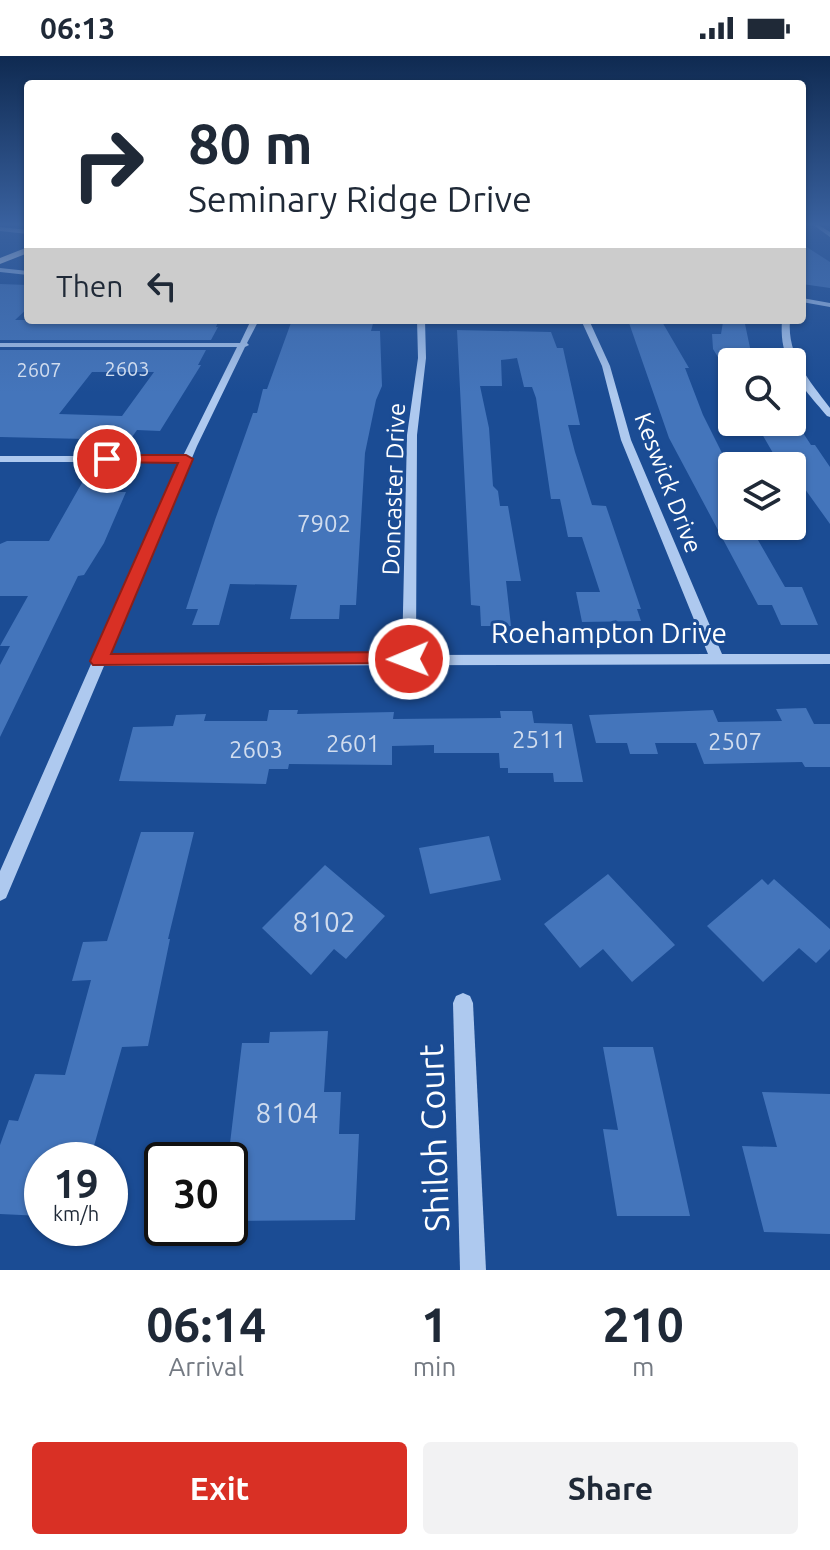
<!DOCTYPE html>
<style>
body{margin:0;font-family:Ubuntu,sans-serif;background:#f2f2f3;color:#1f2937;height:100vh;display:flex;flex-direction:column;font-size:30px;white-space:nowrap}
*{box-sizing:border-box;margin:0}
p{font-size:26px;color:#747a83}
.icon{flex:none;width:44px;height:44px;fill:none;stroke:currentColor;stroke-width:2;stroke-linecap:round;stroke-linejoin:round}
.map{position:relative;height:1214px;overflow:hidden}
.side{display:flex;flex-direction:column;background:#fff;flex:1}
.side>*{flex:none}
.banner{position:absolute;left:24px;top:24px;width:782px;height:244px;border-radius:8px;box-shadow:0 2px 6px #0004;background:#fff;color:#1f2937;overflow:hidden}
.buttons{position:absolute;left:718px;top:292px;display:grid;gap:16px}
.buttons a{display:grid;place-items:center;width:88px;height:88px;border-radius:8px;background:#fff;box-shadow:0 2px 6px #0004;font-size:40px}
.speed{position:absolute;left:24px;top:1086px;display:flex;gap:16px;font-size:40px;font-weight:700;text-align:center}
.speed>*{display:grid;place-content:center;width:104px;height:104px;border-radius:50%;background:#fff;box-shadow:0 2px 6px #0004;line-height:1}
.speed small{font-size:20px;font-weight:400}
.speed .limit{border:4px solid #111;border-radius:12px;background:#fff;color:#111}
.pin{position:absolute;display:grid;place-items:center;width:68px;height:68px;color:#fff;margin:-34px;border:4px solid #fff;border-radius:50%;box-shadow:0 2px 8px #0007}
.me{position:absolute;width:88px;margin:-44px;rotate:269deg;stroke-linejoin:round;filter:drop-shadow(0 0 6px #0008)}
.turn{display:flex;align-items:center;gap:28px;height:168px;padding:0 32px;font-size:36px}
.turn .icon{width:104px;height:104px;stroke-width:2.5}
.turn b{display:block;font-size:56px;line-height:68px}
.then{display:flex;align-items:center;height:76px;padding:0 32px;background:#0003;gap:16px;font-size:30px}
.eta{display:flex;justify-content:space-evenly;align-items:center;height:136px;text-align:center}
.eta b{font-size:48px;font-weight:700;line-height:56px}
.button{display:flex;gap:16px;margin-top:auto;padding:16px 32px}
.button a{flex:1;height:92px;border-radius:8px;background:#d93025;color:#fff;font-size:32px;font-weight:700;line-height:92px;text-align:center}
.button a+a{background:#f2f2f3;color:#1f2937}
.status{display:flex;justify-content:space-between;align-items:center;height:56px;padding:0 40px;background:#fff;direction:ltr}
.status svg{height:22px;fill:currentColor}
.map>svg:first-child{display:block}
.building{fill:#4475bb;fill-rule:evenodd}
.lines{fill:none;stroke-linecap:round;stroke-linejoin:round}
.minor{fill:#aec9ef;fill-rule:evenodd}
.major{fill:#f6f9ff;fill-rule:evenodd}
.route{fill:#d93025;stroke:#8d1f18;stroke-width:2}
.labels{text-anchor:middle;stroke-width:6;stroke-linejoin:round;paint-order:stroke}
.far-number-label{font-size:20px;fill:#d0dcee}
.far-street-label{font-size:24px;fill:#fff;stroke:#1b4c94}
.number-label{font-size:24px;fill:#d0dcee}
.street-label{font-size:28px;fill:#fff;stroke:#1b4c94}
.near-number-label{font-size:28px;fill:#d0dcee}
.near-street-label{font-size:34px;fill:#fff;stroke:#1b4c94}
</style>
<div class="status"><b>06:13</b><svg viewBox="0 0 49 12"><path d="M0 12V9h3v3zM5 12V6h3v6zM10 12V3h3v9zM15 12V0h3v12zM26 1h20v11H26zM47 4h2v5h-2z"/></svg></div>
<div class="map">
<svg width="830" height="1214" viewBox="0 0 830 1214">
<rect width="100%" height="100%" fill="#1b4c94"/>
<!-- building -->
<g class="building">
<polygon points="802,188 830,206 830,232 802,228"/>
<polygon points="0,228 28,229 28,252 15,264 183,264 218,266 216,271 218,271 211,284 0,284"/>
<polygon points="292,264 374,264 371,275 380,275 382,330 376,344 365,397 356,549 340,549 339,563 290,563 297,529 230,528 219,569 192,569 198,553 186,553 215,464 253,357 257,357 263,333 267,333"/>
<polygon points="628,264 661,264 689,312 685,312 703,359 732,417 732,470 750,470 785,531 802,531 818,569 781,569 772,549 758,549 669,382"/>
<polygon points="723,266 745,268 753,306 721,306 713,293 712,278 721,278"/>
<polygon points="457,274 551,276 557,292 563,292 580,369 568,369 575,396 592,449 606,450 641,553 637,553 641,565 582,566 576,536 600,536 582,481 568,481 560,443 551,443 536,342 532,331 524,331 517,302 501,304 502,330 480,330 489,372 493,430 498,435 500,450 508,450 521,525 506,525 511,570 481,570 480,550 471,549"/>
<path d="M 0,294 L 206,294 L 198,309 L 201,309 L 160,375 L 137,374 L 132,381 L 94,380 L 86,383 L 0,381 ZM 92,316 L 154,316 L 122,360 L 59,358 Z"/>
<polygon points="755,366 796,366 811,389 815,389 830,411 830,468 792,415 792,410 785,404 777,404"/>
<polygon points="83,425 122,425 118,436 126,436 104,487 84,519 78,520 0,681 0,609 10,590 0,590 28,540 0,540 0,488 7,485 49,485"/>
<polygon points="806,652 814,668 830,668 830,711 805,711 802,706 704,708 696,687 655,687 658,698 630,698 627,687 596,687 589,659 713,654 718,666 782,665 776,653"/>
<polygon points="269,654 298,654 297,658 394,656 393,663 501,662 500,655 532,655 534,667 572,668 583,726 554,726 553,717 508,717 508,712 500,712 499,697 434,697 434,689 392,690 392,709 289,708 288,713 269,713 266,728 119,725 133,671 173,670 176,659 206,658 204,665 267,665"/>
<polygon points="141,776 194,776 168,883 170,883 148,990 122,991 90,1104 42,1104 42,1160 0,1158 0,1089 9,1064 18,1065 35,1018 65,1019 91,924 72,925 83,886 107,885"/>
<polygon points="489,780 501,824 430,838 419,792"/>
<polygon points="325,809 385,860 346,903 334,893 311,919 262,872"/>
<polygon points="608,818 675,889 632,926 603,893 580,912 544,868"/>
<polygon points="762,823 768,829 774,823 830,873 830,893 816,907 799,892 763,926 707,870"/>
<polygon points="328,975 324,1036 341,1036 339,1078 359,1078 355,1164 230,1165 228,1104 242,987 269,987 270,976"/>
<polygon points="603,991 653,991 690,1160 617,1160 603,1073 618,1074"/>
<polygon points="762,1036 830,1038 830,1178 764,1176 742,1090 777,1091"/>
</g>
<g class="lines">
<!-- minor -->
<g class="minor">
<polygon points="812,168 817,168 830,176 830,181"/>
<polygon points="0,171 28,174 28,178 0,175"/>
<polygon points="0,212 28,215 28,219 0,216"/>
<polygon points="802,242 830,247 830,251 802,246"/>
<polygon points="251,264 259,264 247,287 249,289 245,291 197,390 109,600 402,599 407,379 418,302 417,264 425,264 426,302 417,379 416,599 708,598 621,384 602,310 581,264 589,264 610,310 631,384 722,598 830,598 830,608 104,610 6,842 0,845 0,815 180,406 0,406 0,400 183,400 237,291 0,291 0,287 240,287"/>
<path d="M 782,264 L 790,264 C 787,300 809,324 830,352 L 830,361 L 827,360 C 815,345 794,325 792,306 L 789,306 C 782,292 781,279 782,264 Z"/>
<polygon points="463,937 470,940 473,947 486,1214 460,1214 453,947 456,940"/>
</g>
<!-- major -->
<polygon class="major" points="28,191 28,197 0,208 0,202"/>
</g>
<!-- sky -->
<linearGradient id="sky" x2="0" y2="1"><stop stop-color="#0f2a51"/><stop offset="0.5" stop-color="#39619f"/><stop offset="1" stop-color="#39619f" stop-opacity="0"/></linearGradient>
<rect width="830" height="337" fill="url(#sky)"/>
<!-- route -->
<polygon class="route" points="107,399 186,399 193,403 111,598 409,596 416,598 418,603 416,607 93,609 90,605 178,407 102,406 102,400"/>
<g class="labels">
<!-- far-number labels -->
<g class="far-number-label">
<text x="127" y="320">2603</text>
<text x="39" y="321">2607</text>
</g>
<!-- far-street labels -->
<g class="far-street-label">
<text transform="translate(668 427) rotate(69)" y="8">Keswick Drive</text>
<text transform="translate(394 433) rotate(-88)" y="8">Doncaster Drive</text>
</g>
<!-- number labels -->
<g class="number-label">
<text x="324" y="476">7902</text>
<text x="539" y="692">2511</text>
<text x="735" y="694">2507</text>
<text x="353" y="696">2601</text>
<text x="256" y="702">2603</text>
</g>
<!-- street labels -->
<g class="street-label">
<text x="609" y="587">Roehampton Drive</text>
</g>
<!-- near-number labels -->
<g class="near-number-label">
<text x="324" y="876">8102</text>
<text x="287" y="1067">8104</text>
</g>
<!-- near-street labels -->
<g class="near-street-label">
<text transform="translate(434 1082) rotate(-92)" y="12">Shiloh Court</text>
</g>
</g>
</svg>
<div class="buttons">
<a><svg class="icon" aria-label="search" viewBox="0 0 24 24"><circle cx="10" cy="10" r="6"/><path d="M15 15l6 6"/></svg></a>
<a><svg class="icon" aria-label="layers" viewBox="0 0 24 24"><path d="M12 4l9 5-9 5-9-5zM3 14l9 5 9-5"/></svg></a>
</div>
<div class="speed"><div>19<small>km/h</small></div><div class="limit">30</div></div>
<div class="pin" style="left:107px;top:403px;background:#d93025"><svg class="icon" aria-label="arrive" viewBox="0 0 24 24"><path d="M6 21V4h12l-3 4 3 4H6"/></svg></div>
<svg class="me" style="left:409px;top:603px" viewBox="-20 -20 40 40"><circle r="17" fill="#d93025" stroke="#fff" stroke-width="3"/><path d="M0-11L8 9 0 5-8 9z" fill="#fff"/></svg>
<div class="banner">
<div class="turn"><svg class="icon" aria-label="right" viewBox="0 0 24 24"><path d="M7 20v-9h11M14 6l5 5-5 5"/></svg><div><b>80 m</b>Seminary Ridge Drive</div></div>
<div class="then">Then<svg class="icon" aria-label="left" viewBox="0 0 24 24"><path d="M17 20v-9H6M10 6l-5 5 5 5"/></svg></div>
</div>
</div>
<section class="side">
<div class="eta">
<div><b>06:14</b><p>Arrival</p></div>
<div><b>1</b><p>min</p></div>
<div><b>210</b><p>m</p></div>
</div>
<div class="button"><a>Exit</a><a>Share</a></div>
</section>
